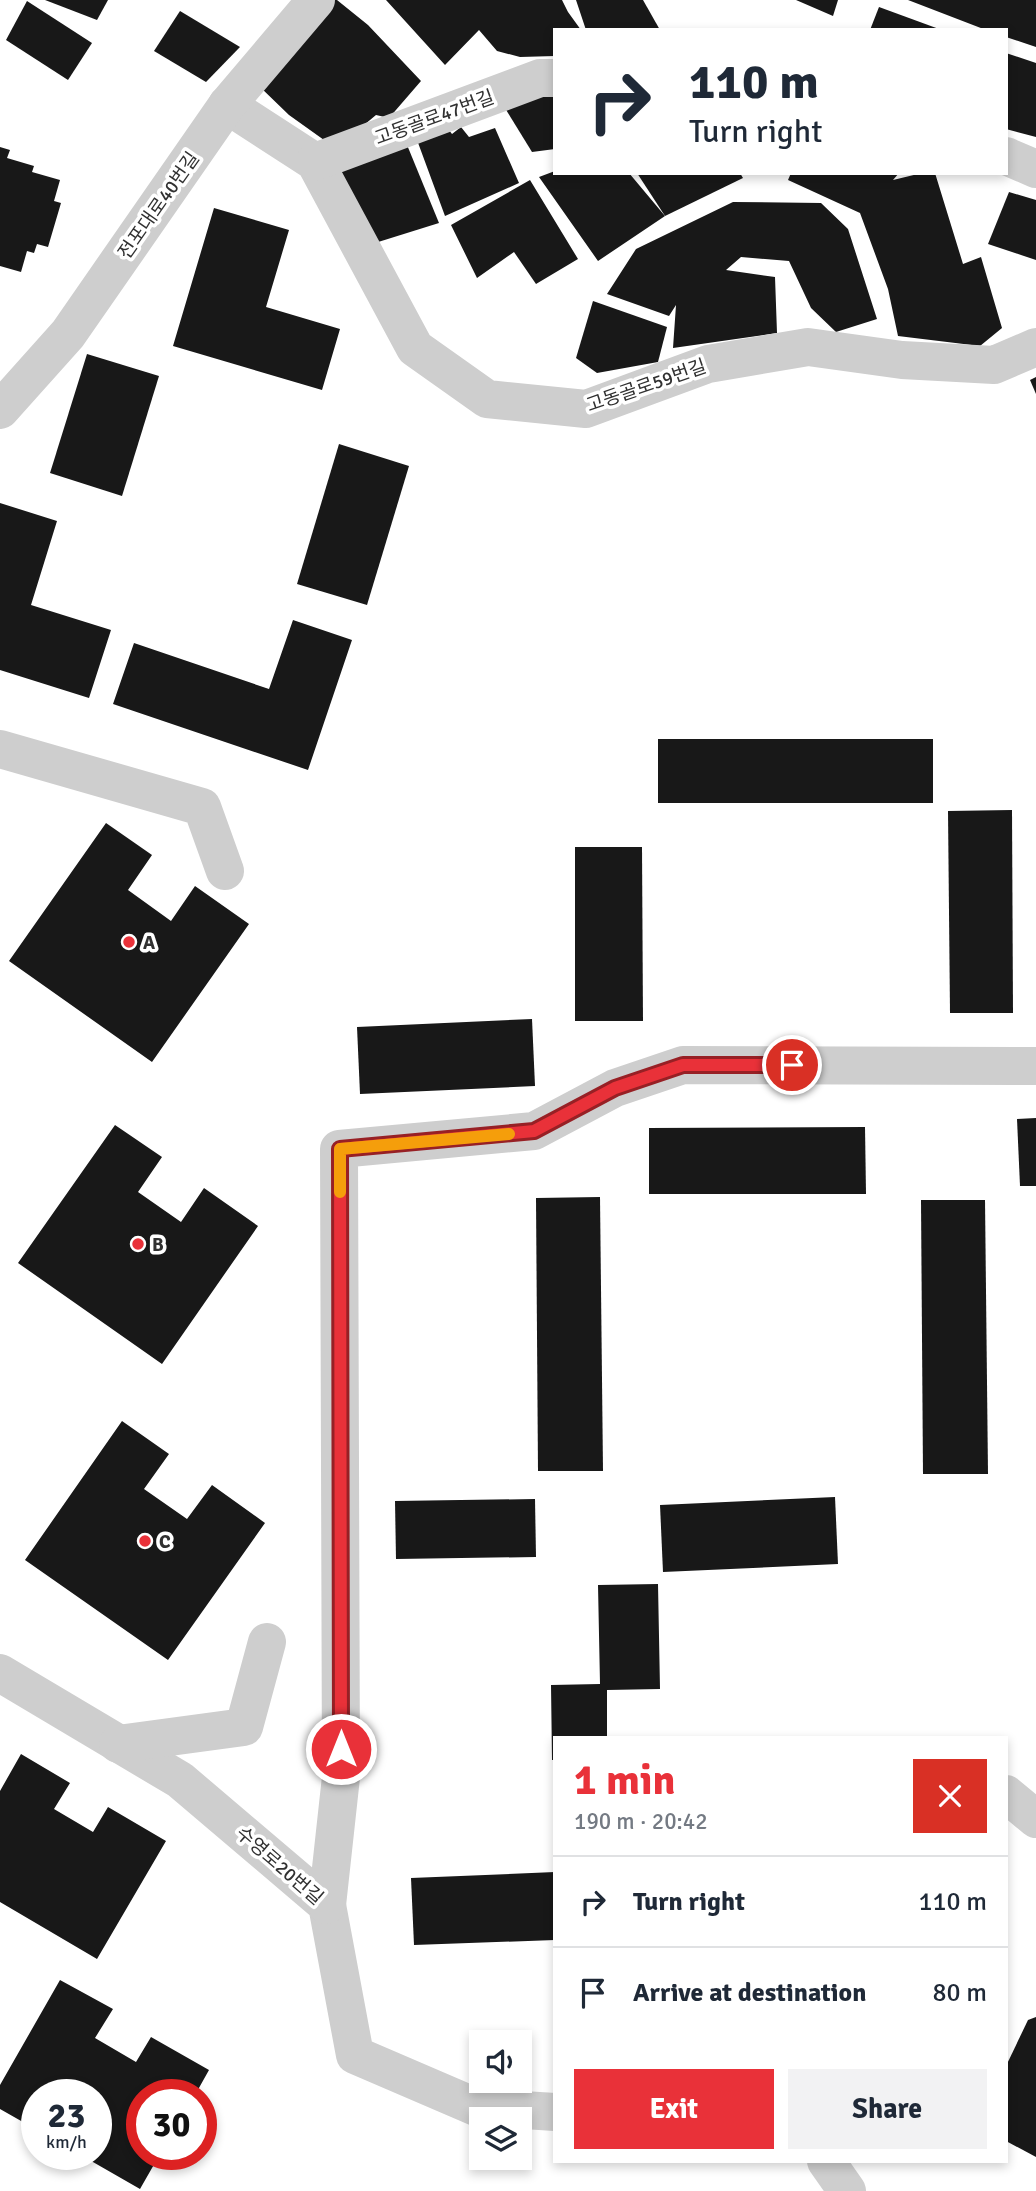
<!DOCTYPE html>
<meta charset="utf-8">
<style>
body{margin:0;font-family:Signika,"Noto Sans KR",sans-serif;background:#f2f2f3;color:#1f2937;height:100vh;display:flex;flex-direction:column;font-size:26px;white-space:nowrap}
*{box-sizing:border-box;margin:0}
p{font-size:23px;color:#747a83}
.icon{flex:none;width:38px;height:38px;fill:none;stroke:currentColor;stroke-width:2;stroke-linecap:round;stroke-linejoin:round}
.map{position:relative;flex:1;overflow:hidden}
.panel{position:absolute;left:553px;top:1736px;width:455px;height:427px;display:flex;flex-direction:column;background:#fff;border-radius:0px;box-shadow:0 4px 10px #0003}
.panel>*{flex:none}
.banner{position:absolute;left:553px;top:28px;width:455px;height:147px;border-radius:0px;box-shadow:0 4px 10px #0003;background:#fff;color:#1f2937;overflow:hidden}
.fabs{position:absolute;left:469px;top:2030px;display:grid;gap:14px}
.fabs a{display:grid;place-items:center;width:63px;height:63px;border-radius:0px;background:#fff;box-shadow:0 4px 10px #0003;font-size:35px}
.speed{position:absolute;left:21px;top:2079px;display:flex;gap:14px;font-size:35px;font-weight:700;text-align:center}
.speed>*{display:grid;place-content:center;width:91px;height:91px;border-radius:50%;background:#fff;box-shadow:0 4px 10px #0003;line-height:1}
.speed small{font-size:18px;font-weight:400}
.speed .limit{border:10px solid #d22;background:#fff;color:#111}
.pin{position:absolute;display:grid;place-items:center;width:60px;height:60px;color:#fff;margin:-30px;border:4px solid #fff;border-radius:50%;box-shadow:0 2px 7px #0007}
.me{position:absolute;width:77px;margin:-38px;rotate:0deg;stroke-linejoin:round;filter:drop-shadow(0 0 5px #0008)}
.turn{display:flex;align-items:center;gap:24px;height:147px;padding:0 21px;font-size:32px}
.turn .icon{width:91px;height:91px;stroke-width:2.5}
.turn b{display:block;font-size:49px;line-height:60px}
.round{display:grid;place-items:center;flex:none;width:74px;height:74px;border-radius:0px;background:#f2f2f3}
.head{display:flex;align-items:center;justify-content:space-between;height:119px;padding:0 21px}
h1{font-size:42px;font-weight:700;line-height:52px;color:#e93139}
.action{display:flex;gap:14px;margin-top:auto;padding:14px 21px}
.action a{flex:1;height:80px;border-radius:0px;background:#e93139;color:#fff;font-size:28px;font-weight:700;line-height:80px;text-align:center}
.action a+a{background:#f2f2f3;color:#1f2937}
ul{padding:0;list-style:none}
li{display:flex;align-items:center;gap:21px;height:91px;padding:0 21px;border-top:2px solid #e0e1e3}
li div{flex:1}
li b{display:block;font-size:26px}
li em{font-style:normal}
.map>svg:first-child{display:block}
.building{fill:#181818}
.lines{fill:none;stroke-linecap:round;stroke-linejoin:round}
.minor{stroke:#cecece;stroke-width:38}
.route-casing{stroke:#972025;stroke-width:18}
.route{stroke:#e93139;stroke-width:12}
.slow{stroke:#f59e0b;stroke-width:12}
.poi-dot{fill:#e93139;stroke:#fff;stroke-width:2.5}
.labels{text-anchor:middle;stroke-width:7;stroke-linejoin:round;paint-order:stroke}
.street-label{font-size:19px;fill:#313131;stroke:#fff}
.poi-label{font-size:19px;font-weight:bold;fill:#313131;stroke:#fff;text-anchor:start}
</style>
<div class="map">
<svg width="1036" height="2191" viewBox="0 0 1036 2191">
<rect width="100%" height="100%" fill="#fff"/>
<!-- building -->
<g class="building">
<polygon points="45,0 108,0 97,20"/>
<polygon points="331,0 337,0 368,25 421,81 389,118 376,115 352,135 331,145 289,115 259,86"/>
<polygon points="386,0 562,0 568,12 581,30 555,30 555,56 520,57 497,51 479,30 445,65"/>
<polygon points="576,0 643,0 660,30 586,30"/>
<polygon points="796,0 838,0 833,16"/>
<polygon points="908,0 1036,0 1036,47 1006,37 1006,30 986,30"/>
<polygon points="27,1 92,43 68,80 6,40"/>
<polygon points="879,7 939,29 939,30 870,30"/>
<polygon points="180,11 240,47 206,82 154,51"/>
<polygon points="1006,53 1036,63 1036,137 1006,129"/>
<polygon points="555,88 555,149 532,152 503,105"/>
<polygon points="445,125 452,134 461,127 469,137 495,128 519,183 445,216 417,140"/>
<polygon points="405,140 439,223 375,243 339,167"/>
<polygon points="0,147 10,150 7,158 34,166 32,172 60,180 54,201 61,203 48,247 37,244 34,253 27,251 21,272 0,266"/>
<polygon points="555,171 555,173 629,173 665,216 598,261 539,177"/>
<polygon points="637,173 740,173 743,178 665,216"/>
<polygon points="791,173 899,173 893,180 922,173 935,173 963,264 981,257 1002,328 980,346 898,336 888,289 860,213 788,180"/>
<polygon points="530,180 578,259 536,284 514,252 477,278 451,225"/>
<polygon points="1009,192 1036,200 1036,260 988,244"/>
<polygon points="733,202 821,203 848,229 877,319 836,332 811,308 789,261 741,257 726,270 775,277 777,333 673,348 676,305 669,316 607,294 636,249"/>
<polygon points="214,208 289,230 266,307 340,329 322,390 173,346"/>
<polygon points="593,301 667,327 658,362 597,373 576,358"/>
<polygon points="87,354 159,376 122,496 50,473"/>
<polygon points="1036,377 1036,394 1030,380"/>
<polygon points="339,444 409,466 367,605 297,584"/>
<polygon points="0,503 57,521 31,605 111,630 89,698 0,670"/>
<polygon points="293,620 352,640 308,770 113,704 134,643 269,689"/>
<rect x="658" y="739" width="275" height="64"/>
<polygon points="1012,810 1013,1013 950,1013 948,811"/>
<polygon points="106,823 152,855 128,890 171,921 195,886 249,924 152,1062 9,961"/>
<polygon points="575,847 642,847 643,1021 575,1021"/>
<polygon points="532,1019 535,1086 360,1094 357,1027"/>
<polygon points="1036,1118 1036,1186 1020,1186 1017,1119"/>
<polygon points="115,1125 162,1157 138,1192 181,1222 204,1188 258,1226 162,1364 18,1263"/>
<polygon points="865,1127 866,1194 649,1194 649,1128"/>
<polygon points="600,1197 603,1471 538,1471 536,1198"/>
<polygon points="921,1200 985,1200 988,1474 923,1474"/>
<polygon points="122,1421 169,1454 144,1489 187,1519 212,1485 265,1523 168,1660 25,1560"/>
<polygon points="835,1497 838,1564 663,1572 660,1505"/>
<polygon points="535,1499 536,1557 396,1559 395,1501"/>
<polygon points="658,1584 660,1689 607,1690 607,1738 555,1738 555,1760 552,1760 551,1685 600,1684 598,1585"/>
<polygon points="21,1754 70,1783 54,1809 93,1832 108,1807 166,1841 97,1959 0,1902 0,1791"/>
<polygon points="555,1872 555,1940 414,1945 411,1878"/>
<polygon points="60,1980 113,2009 95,2038 136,2062 151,2037 209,2070 195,2095 142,2095 142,2154 160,2154 140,2189 79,2154 96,2154 96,2095 37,2095 37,2130 0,2109 0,2085"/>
<polygon points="1036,2017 1036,2157 1006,2141 1006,2066 1028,2020"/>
</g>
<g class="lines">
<!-- minor -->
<g class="minor">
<polyline points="227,105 315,162 415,348 487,399 586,409 708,364 808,347 902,360 994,365 1036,347"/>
<polyline points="1006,156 1036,169"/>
<polyline points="315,162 540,78 555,78"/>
<polyline points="0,410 68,334 227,105 316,0"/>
<polyline points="0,749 202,807 225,871"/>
<polyline points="0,1673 180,1780 327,1905 355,2055 476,2107 555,2112"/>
<polyline points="118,1744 244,1727 267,1642"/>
<polyline points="1006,1794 1036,1819"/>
<polyline points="327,1905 341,1777 339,1149 534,1131 615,1088 683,1065 1036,1066"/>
<polyline points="826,2161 847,2191"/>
</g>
</g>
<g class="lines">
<!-- route casing -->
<g class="route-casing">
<polyline id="route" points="341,1749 340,1149 534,1131 615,1088 683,1065 792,1065"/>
</g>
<!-- route -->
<use href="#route" class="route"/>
<!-- slow -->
<polyline class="slow" points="340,1192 340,1149 509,1134"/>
</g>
<!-- markers -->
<g class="poi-dot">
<circle cx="129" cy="942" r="7"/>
<circle cx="138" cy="1244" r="7"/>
<circle cx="145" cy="1541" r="7"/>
</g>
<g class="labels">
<!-- street labels -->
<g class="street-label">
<text transform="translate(434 117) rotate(-20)" y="7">고동골로47번길</text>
<text transform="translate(158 205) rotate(-55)" y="7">전포대로40번길</text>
<text transform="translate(646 385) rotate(-19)" y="7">고동골로59번길</text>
<text transform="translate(280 1865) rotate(41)" y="7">수영로20번길</text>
</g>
<!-- poi labels -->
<g class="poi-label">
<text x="143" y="949">A</text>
<text x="152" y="1251">B</text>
<text x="159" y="1548">C</text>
</g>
</g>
</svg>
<div class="fabs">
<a><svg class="icon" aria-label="sound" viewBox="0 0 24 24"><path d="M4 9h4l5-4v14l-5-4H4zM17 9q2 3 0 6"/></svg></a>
<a><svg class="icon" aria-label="layers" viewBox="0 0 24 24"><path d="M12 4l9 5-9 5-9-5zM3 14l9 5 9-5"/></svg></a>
</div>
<div class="speed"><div>23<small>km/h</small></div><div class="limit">30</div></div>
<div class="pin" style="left:792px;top:1065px;background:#d93025"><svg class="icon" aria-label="arrive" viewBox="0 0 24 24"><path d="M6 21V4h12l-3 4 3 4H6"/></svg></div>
<svg class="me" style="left:341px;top:1749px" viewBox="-20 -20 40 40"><circle r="17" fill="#e93139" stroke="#fff" stroke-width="3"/><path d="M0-11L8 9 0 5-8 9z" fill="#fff"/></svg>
<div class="banner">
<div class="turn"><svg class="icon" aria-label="right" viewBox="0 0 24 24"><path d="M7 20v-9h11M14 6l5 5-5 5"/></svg><div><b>110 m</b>Turn right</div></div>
</div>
<section class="panel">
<div class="head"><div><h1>1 min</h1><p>190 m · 20:42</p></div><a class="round" style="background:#d93025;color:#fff"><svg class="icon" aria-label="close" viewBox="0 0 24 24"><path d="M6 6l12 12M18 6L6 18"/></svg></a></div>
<ul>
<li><svg class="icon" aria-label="right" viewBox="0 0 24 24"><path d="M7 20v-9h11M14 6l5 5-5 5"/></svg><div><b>Turn right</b></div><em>110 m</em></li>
<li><svg class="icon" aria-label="arrive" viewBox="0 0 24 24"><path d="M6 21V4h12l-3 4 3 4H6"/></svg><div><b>Arrive at destination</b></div><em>80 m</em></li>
</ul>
<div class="action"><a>Exit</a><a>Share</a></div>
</section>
</div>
